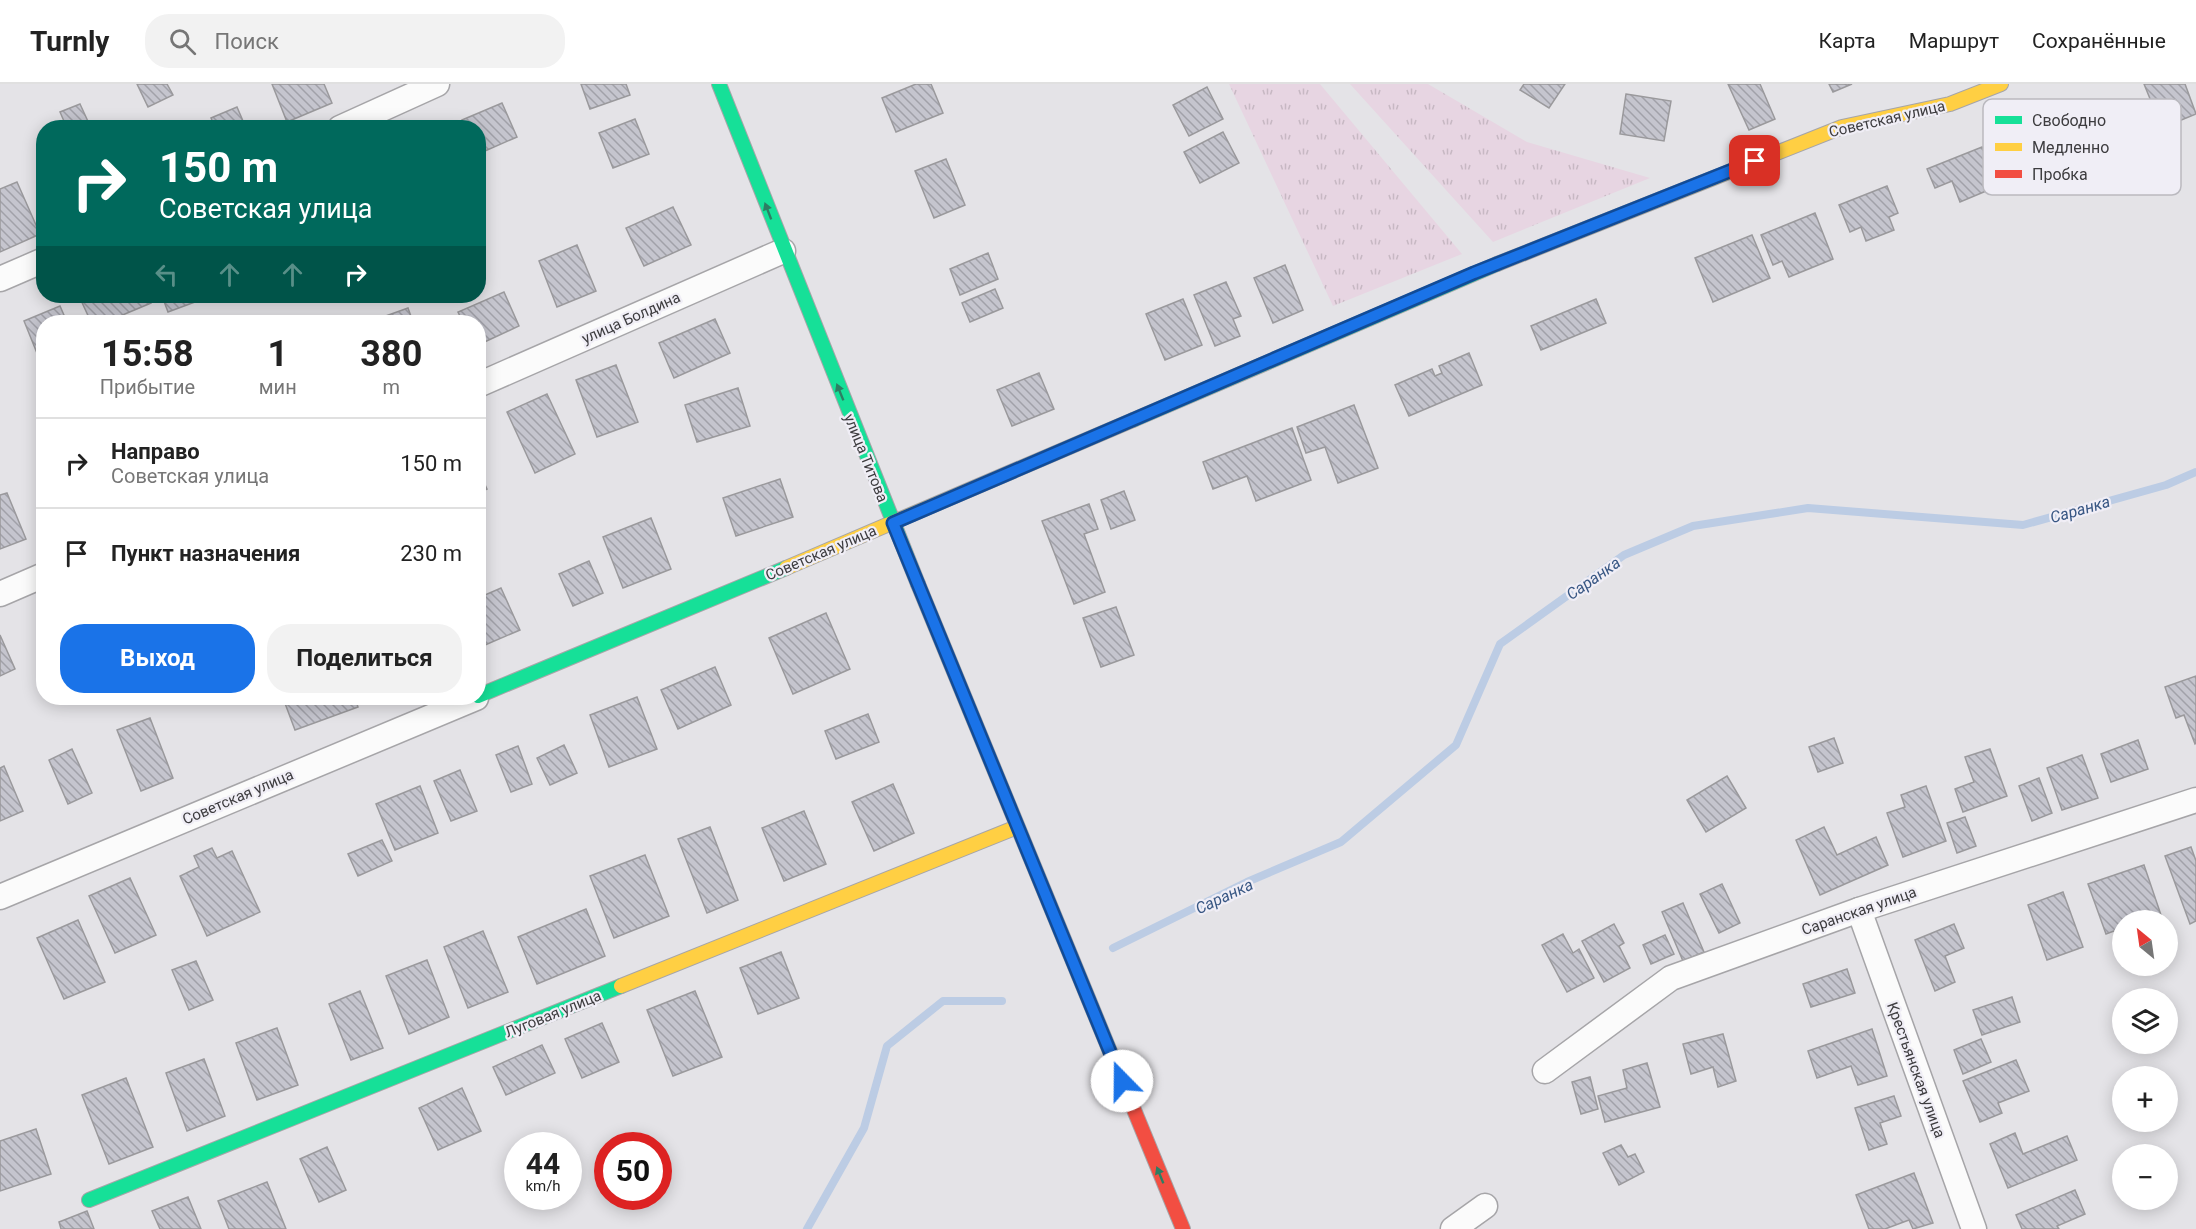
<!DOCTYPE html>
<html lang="ru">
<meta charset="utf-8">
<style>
body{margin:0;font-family:Roboto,sans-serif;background:#f2f2f2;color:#222;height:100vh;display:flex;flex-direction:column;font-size:22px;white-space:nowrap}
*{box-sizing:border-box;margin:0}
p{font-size:20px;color:#767676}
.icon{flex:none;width:33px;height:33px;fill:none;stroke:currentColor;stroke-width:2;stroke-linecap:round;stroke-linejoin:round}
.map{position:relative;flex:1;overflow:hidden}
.sheet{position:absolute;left:36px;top:231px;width:450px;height:390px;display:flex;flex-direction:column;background:#fff;border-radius:24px;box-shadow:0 3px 15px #0003}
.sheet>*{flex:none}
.banner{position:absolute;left:36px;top:36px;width:450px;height:183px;border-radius:24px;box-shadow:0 3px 15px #0003;background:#00695c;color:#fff;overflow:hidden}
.needle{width:39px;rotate:331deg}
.controls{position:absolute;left:2112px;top:826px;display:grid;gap:12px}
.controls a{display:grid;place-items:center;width:66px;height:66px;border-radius:50%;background:#fff;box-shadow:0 3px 15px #0003;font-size:30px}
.speed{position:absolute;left:504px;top:1048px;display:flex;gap:12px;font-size:30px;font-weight:700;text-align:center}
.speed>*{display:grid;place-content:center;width:78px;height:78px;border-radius:50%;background:#fff;box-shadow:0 3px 15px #0003;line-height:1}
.speed small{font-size:15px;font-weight:400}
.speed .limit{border:9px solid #d22;background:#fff;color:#111}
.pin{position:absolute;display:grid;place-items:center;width:51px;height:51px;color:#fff;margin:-26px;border-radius:12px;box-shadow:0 3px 9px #0006}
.me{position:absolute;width:66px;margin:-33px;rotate:338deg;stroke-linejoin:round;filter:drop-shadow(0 0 4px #0008)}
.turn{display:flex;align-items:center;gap:21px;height:126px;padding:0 24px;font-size:27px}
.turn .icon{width:78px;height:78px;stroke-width:2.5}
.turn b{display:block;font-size:42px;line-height:51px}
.lanes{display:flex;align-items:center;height:57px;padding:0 24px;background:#0003;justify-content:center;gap:30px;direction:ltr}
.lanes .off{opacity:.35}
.eta{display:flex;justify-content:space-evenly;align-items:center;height:102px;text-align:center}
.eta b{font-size:36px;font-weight:700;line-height:42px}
.primary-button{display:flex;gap:12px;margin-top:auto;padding:12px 24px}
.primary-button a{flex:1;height:69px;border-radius:24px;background:#1a73e8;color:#fff;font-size:24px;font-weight:700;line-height:69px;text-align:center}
.primary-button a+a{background:#f2f2f2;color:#222}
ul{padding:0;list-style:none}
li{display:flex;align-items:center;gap:18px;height:90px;padding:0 24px;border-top:2px solid #e0e0e0}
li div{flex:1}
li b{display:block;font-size:22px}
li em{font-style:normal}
header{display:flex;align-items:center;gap:36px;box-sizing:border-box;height:84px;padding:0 30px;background:#fff;border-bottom:2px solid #e0e0e0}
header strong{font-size:28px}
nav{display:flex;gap:33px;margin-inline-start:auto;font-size:21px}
.search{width:420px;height:54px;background:#f2f2f2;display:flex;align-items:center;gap:15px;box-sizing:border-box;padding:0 21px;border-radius:24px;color:#767676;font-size:22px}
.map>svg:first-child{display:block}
.grass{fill:url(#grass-tufts)}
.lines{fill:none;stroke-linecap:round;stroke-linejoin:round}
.stream{stroke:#bccce4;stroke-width:8}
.building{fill:url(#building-back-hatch);stroke:#9a999c;stroke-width:1.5}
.street-casing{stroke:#a6a5a8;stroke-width:27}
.fast-casing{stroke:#a6a5a8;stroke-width:16}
.slow-casing{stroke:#a6a5a8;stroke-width:16}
.jam-casing{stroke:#a6a5a8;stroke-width:16}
.street{stroke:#fbfbfb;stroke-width:24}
.fast{stroke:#16e098;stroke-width:14}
.slow{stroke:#ffcf43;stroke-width:14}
.jam{stroke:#f24e42;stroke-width:14}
.oneway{fill:#2d7e63}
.route-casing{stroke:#114b97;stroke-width:15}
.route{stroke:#1a73e8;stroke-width:10}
.labels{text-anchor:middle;stroke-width:4.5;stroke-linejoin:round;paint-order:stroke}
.street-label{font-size:15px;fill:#3d3c3f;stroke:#f0eef6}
.water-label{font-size:16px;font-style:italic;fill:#375683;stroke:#f0eef6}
.key{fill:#f0eef6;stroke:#bab9bf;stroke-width:1.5}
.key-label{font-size:16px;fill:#3d3c3f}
</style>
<header>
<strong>Turnly</strong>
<div class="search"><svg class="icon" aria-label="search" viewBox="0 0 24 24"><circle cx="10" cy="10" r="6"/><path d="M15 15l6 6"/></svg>Поиск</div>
<nav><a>Карта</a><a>Маршрут</a><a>Сохранённые</a></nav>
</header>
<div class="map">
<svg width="2196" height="1145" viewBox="0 0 2196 1145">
<defs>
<pattern id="grass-tufts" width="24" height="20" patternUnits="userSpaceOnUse" patternTransform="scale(1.5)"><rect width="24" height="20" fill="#e7d5e2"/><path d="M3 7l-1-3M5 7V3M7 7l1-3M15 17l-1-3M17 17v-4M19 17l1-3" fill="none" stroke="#c7b8c3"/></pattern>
<pattern id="building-back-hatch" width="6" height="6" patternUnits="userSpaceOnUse" patternTransform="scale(1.5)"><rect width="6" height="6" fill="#c5c5ce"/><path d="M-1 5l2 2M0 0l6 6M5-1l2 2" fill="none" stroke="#a1a1a9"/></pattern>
</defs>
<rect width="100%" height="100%" fill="#e4e3e7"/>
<!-- grass -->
<g class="grass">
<polygon points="1229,0 1320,0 1462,170 1333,222"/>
<polygon points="1350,0 1428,0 1527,58 1650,94 1493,158"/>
</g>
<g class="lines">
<!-- stream -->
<g class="stream">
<polyline points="1113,864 1247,798 1341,758 1456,661 1500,560 1624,471 1693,442 1808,424 2023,441 2166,401 2196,388"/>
<polyline points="807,1145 864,1044 887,962 943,917 1002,917"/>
</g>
</g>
<!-- building -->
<g class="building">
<polygon points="137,0 167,0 173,11 148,23"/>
<polygon points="272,0 324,0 332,19 287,38"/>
<polygon points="581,0 626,0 630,11 590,25"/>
<polygon points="916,0 931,0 943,29 896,48 882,14"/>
<polygon points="1524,0 1565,0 1549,24 1520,6"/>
<polygon points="1728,0 1760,0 1775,35 1749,46"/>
<polygon points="1829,0 1852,0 1833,8"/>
<polygon points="2144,0 2185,0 2196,30 2162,44"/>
<polygon points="1207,3 1223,35 1189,52 1173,21"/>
<polygon points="1626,10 1671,17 1664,57 1620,50"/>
<polygon points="502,19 517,53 478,70 478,44 465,44 462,36"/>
<polygon points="80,20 91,44 67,44 60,28"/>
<polygon points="237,23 246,44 215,44 211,34"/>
<polygon points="635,35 649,70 613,84 599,49"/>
<polygon points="1223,48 1239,79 1200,99 1184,68"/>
<polygon points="1982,63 1998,102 1960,118 1952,97 1935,104 1927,85"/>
<polygon points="946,75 965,121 934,134 915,87"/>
<polygon points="17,98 40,150 0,168 0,105"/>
<polygon points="1887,102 1898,129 1889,133 1894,146 1866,157 1861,143 1850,148 1839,121"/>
<polygon points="673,123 691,161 644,182 626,144"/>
<polygon points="1815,129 1833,175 1789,193 1782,177 1773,181 1761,151"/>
<polygon points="1752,151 1770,194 1713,218 1695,174"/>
<polygon points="577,161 596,207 557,223 539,177"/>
<polygon points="988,169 998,195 960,211 950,185"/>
<polygon points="1285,181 1303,226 1273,239 1254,194"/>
<polygon points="1226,198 1241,232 1233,235 1240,252 1215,262 1194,211"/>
<polygon points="995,205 1003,224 970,238 962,219"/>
<polygon points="504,208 519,242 478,261 478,238 463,238 458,228"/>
<polygon points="79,212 148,212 151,219 106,238 91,238"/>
<polygon points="162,212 202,212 203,215 168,228"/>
<polygon points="1183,215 1202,261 1165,276 1146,230"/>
<polygon points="1596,215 1606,239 1541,266 1531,242"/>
<polygon points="60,222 67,238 44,238 44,278 41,279 24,237"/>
<polygon points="408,224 413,238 369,238"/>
<polygon points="715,235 730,269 674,294 659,259"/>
<polygon points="1469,269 1482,301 1409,332 1395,301 1432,285 1435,292 1442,289 1439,282"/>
<polygon points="616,281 638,338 597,353 576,296"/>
<polygon points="1039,289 1054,325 1012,342 997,306"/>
<polygon points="738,304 750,342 697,358 685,321"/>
<polygon points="547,310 575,370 535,389 507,328"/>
<polygon points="1354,321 1378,384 1338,399 1325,363 1306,369 1297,343"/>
<polygon points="1292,344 1311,396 1256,417 1247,392 1213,405 1203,378"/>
<polygon points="478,385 487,405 478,409"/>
<polygon points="780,395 793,433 736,452 723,414"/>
<polygon points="1124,407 1135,436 1111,445 1101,416"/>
<polygon points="7,409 26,455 0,465 0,411"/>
<polygon points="1089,420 1098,445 1084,450 1105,508 1074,520 1042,437"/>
<polygon points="651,434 671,485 623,504 603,453"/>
<polygon points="589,477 603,509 573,522 559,490"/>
<polygon points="501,504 520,546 478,564 478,514"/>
<polygon points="1116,523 1134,571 1101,583 1083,534"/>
<polygon points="826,529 850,585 793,610 769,554"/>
<polygon points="0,551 15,585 0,592"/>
<polygon points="715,583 731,621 678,645 661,606"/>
<polygon points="2196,592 2196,659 2195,660 2184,631 2176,634 2165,603"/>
<polygon points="637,613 657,665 609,683 590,631"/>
<polygon points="283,614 355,614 358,623 295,646"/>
<polygon points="868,630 879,658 836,675 825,647"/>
<polygon points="150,634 173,694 141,707 117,646"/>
<polygon points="1834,654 1843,679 1818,688 1809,663"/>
<polygon points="2138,656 2148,685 2111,698 2101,670"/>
<polygon points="564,661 577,689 550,701 537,674"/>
<polygon points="518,662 532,700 511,708 496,671"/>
<polygon points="72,665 92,709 68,720 49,676"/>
<polygon points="1990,665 2007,712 1963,728 1955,705 1974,698 1965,673"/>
<polygon points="2082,671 2098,714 2062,726 2047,684"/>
<polygon points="4,682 23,727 0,737 0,684"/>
<polygon points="460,686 477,727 451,737 434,697"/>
<polygon points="1727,692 1746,724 1706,748 1687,716"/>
<polygon points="2039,694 2052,729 2032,737 2019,702"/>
<polygon points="893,700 914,749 874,767 852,718"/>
<polygon points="420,702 438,749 395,766 376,720"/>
<polygon points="1926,702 1946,757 1903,773 1887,729 1905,723 1901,711"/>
<polygon points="804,727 826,780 784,797 762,744"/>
<polygon points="1965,733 1976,762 1957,769 1947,739"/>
<polygon points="710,743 738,816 707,829 678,755"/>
<polygon points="1824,743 1837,771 1876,753 1888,781 1820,811 1796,756"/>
<polygon points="382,756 392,777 358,792 348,770"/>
<polygon points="2191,763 2196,777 2196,837 2190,840 2165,772"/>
<polygon points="212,764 217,774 232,767 260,828 207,852 180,792 199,783 194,772"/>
<polygon points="645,771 669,832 614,854 590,792"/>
<polygon points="2144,781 2161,831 2143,837 2122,837 2122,844 2106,850 2088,800"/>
<polygon points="130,794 156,851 115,869 89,812"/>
<polygon points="1722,800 1740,839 1719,849 1700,810"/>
<polygon points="2063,808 2083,863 2047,876 2028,821"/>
<polygon points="1683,819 1704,868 1683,877 1662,828"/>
<polygon points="586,825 605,872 537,900 518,853"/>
<polygon points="78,836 105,898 64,915 37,854"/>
<polygon points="1614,840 1624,859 1619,862 1630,884 1604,898 1582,857"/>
<polygon points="1954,840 1964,864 1945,872 1955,898 1935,907 1915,856"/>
<polygon points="483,847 508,908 468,924 444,863"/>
<polygon points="1563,850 1573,869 1579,865 1594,894 1567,908 1542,861"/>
<polygon points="1665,851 1674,870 1651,880 1643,861"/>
<polygon points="781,868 799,914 758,930 740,884"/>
<polygon points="427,876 449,933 409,950 386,892"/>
<polygon points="196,877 213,916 189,926 172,886"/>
<polygon points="1847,885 1855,909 1811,923 1803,900"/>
<polygon points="360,907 383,964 351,976 329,920"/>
<polygon points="695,907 722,973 673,992 647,926"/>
<polygon points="2012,913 2020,938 1982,951 1973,926"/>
<polygon points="602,939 619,978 582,994 565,955"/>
<polygon points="277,944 298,1001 257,1016 236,959"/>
<polygon points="1872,945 1887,992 1858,1001 1851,982 1817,994 1808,967"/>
<polygon points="1723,950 1736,997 1718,1003 1713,983 1691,990 1683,960"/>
<polygon points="1981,955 1991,978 1963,990 1954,966"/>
<polygon points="542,961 555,989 506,1011 493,983"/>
<polygon points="204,975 225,1032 187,1047 166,989"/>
<polygon points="2016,976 2029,1007 1998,1019 2002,1029 1980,1038 1963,997"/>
<polygon points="1647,979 1660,1023 1605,1038 1598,1012 1627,1004 1623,986"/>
<polygon points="1590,993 1598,1025 1581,1030 1572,998"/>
<polygon points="126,994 153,1063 109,1080 82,1011"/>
<polygon points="462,1004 481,1047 438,1066 419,1024"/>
<polygon points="1894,1012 1901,1032 1880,1039 1887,1060 1869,1066 1855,1024"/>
<polygon points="36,1045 51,1090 0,1107 0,1057"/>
<polygon points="2015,1049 2023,1070 2067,1052 2077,1076 2008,1104 1990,1060"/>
<polygon points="1621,1061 1628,1073 1635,1070 1644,1088 1619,1101 1603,1069"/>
<polygon points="327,1063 346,1106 319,1118 300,1075"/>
<polygon points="1914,1089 1933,1139 1913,1145 1909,1136 1885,1145 1869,1145 1856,1111"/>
<polygon points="267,1098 286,1145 229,1145 218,1117"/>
<polygon points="2075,1106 2085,1130 2057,1142 2059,1145 2022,1145 2016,1131"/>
<polygon points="188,1113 201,1145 160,1145 152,1127"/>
<polygon points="87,1127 94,1145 61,1145 59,1138"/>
</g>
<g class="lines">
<!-- street casing -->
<g class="street-casing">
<g id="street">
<polyline points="340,44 437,0"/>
<polyline points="0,195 44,176"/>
<polyline points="478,301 783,167"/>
<polyline points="0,510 44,491"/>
<polyline points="0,813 476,614"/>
<polyline points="1859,826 1974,1145"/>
<polyline points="1545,987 1671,894 1859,826 2196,716"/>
<polyline points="1453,1145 1485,1122"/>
</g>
</g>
<!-- fast casing -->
<g class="fast-casing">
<g id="fast">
<polyline points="719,0 918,500"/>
<polyline points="1133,336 1497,180"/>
<polyline points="478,612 786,484"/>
<polyline points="89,1116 621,902"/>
</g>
</g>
<!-- slow casing -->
<g class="slow-casing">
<g id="slow">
<polyline points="1497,180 1842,43 1950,20 2001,0"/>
<polyline points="786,484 1133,336"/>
<polyline points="918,500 1116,982"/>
<polyline points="621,902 1017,743"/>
</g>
</g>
<!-- jam casing -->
<g class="jam-casing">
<polyline id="jam" points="1116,982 1183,1145"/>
</g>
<!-- street -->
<use href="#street" class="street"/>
<!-- fast -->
<use href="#fast" class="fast"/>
<!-- slow -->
<use href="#slow" class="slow"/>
<!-- jam -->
<use href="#jam" class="jam"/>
</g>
<!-- one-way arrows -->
<defs><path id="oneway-solid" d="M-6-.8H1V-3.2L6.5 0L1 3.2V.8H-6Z" transform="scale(1.5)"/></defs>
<g class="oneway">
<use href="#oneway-solid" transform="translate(768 127) rotate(-111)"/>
<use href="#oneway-solid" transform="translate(840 308) rotate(-112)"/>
<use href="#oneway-solid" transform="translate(1160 1091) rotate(-112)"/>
</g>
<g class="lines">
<!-- route casing -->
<g class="route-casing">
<polyline id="route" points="1122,997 893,439 1474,189 1755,77"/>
</g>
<!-- route -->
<use href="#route" class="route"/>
</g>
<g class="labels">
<!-- street labels -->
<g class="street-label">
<text transform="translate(1887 35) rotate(-13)" y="5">Советская улица</text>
<text transform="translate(631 234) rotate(-24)" y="5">улица Болдина</text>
<text transform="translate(866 374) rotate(68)" y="5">улица Титова</text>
<text transform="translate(821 469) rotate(-23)" y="5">Советская улица</text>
<text transform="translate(238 713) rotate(-23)" y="5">Советская улица</text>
<text transform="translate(1859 827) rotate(-19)" y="5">Саранская улица</text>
<text transform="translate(553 930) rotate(-22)" y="5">Луговая улица</text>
<text transform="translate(1916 986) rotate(70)" y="5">Крестьянская улица</text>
</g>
<!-- water labels -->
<g class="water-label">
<text transform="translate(2080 425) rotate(-16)" y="6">Саранка</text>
<text transform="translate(1593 494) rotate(-35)" y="6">Саранка</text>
<text transform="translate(1224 812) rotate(-25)" y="6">Саранка</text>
</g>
</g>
<!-- legend -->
<rect x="1983" y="15" width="198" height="96" rx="9" class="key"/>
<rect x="1995" y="32" width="27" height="8" fill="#16e098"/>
<rect x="1995" y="59" width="27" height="8" fill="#ffcf43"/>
<rect x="1995" y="86" width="27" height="8" fill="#f24e42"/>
<g class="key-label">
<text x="2032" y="42">Свободно</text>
<text x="2032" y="69">Медленно</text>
<text x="2032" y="96">Пробка</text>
</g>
</svg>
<div class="controls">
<a><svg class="needle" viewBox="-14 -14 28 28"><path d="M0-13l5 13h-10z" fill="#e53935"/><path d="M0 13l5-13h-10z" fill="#767676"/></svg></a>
<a><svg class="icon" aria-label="layers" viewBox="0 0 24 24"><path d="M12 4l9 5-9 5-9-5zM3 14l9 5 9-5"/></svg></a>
<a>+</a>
<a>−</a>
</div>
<div class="speed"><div>44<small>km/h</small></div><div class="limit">50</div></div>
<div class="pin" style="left:1755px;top:77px;background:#d93025"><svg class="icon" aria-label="arrive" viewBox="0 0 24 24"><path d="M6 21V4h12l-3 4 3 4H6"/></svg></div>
<svg class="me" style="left:1122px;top:997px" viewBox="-20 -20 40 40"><circle r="19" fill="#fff"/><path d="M0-13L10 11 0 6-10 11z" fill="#1a73e8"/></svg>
<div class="banner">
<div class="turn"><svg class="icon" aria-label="right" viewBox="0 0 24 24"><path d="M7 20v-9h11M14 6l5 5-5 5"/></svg><div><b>150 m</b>Советская улица</div></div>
<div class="lanes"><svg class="icon off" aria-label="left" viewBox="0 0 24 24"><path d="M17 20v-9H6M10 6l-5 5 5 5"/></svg><svg class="icon off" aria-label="ahead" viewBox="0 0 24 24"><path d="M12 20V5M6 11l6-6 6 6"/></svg><svg class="icon off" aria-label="ahead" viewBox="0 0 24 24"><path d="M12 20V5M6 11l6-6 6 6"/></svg><svg class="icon" aria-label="right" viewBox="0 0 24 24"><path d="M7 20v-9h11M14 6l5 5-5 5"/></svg></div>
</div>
<section class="sheet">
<div class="eta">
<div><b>15:58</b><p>Прибытие</p></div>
<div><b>1</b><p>мин</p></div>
<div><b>380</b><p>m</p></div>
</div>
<ul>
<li><svg class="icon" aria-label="right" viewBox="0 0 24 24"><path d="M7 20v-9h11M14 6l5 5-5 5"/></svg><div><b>Направо</b><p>Советская улица</p></div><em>150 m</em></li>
<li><svg class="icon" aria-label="arrive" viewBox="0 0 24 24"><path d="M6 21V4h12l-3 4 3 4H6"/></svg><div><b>Пункт назначения</b></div><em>230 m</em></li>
</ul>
<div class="primary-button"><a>Выход</a><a>Поделиться</a></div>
</section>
</div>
